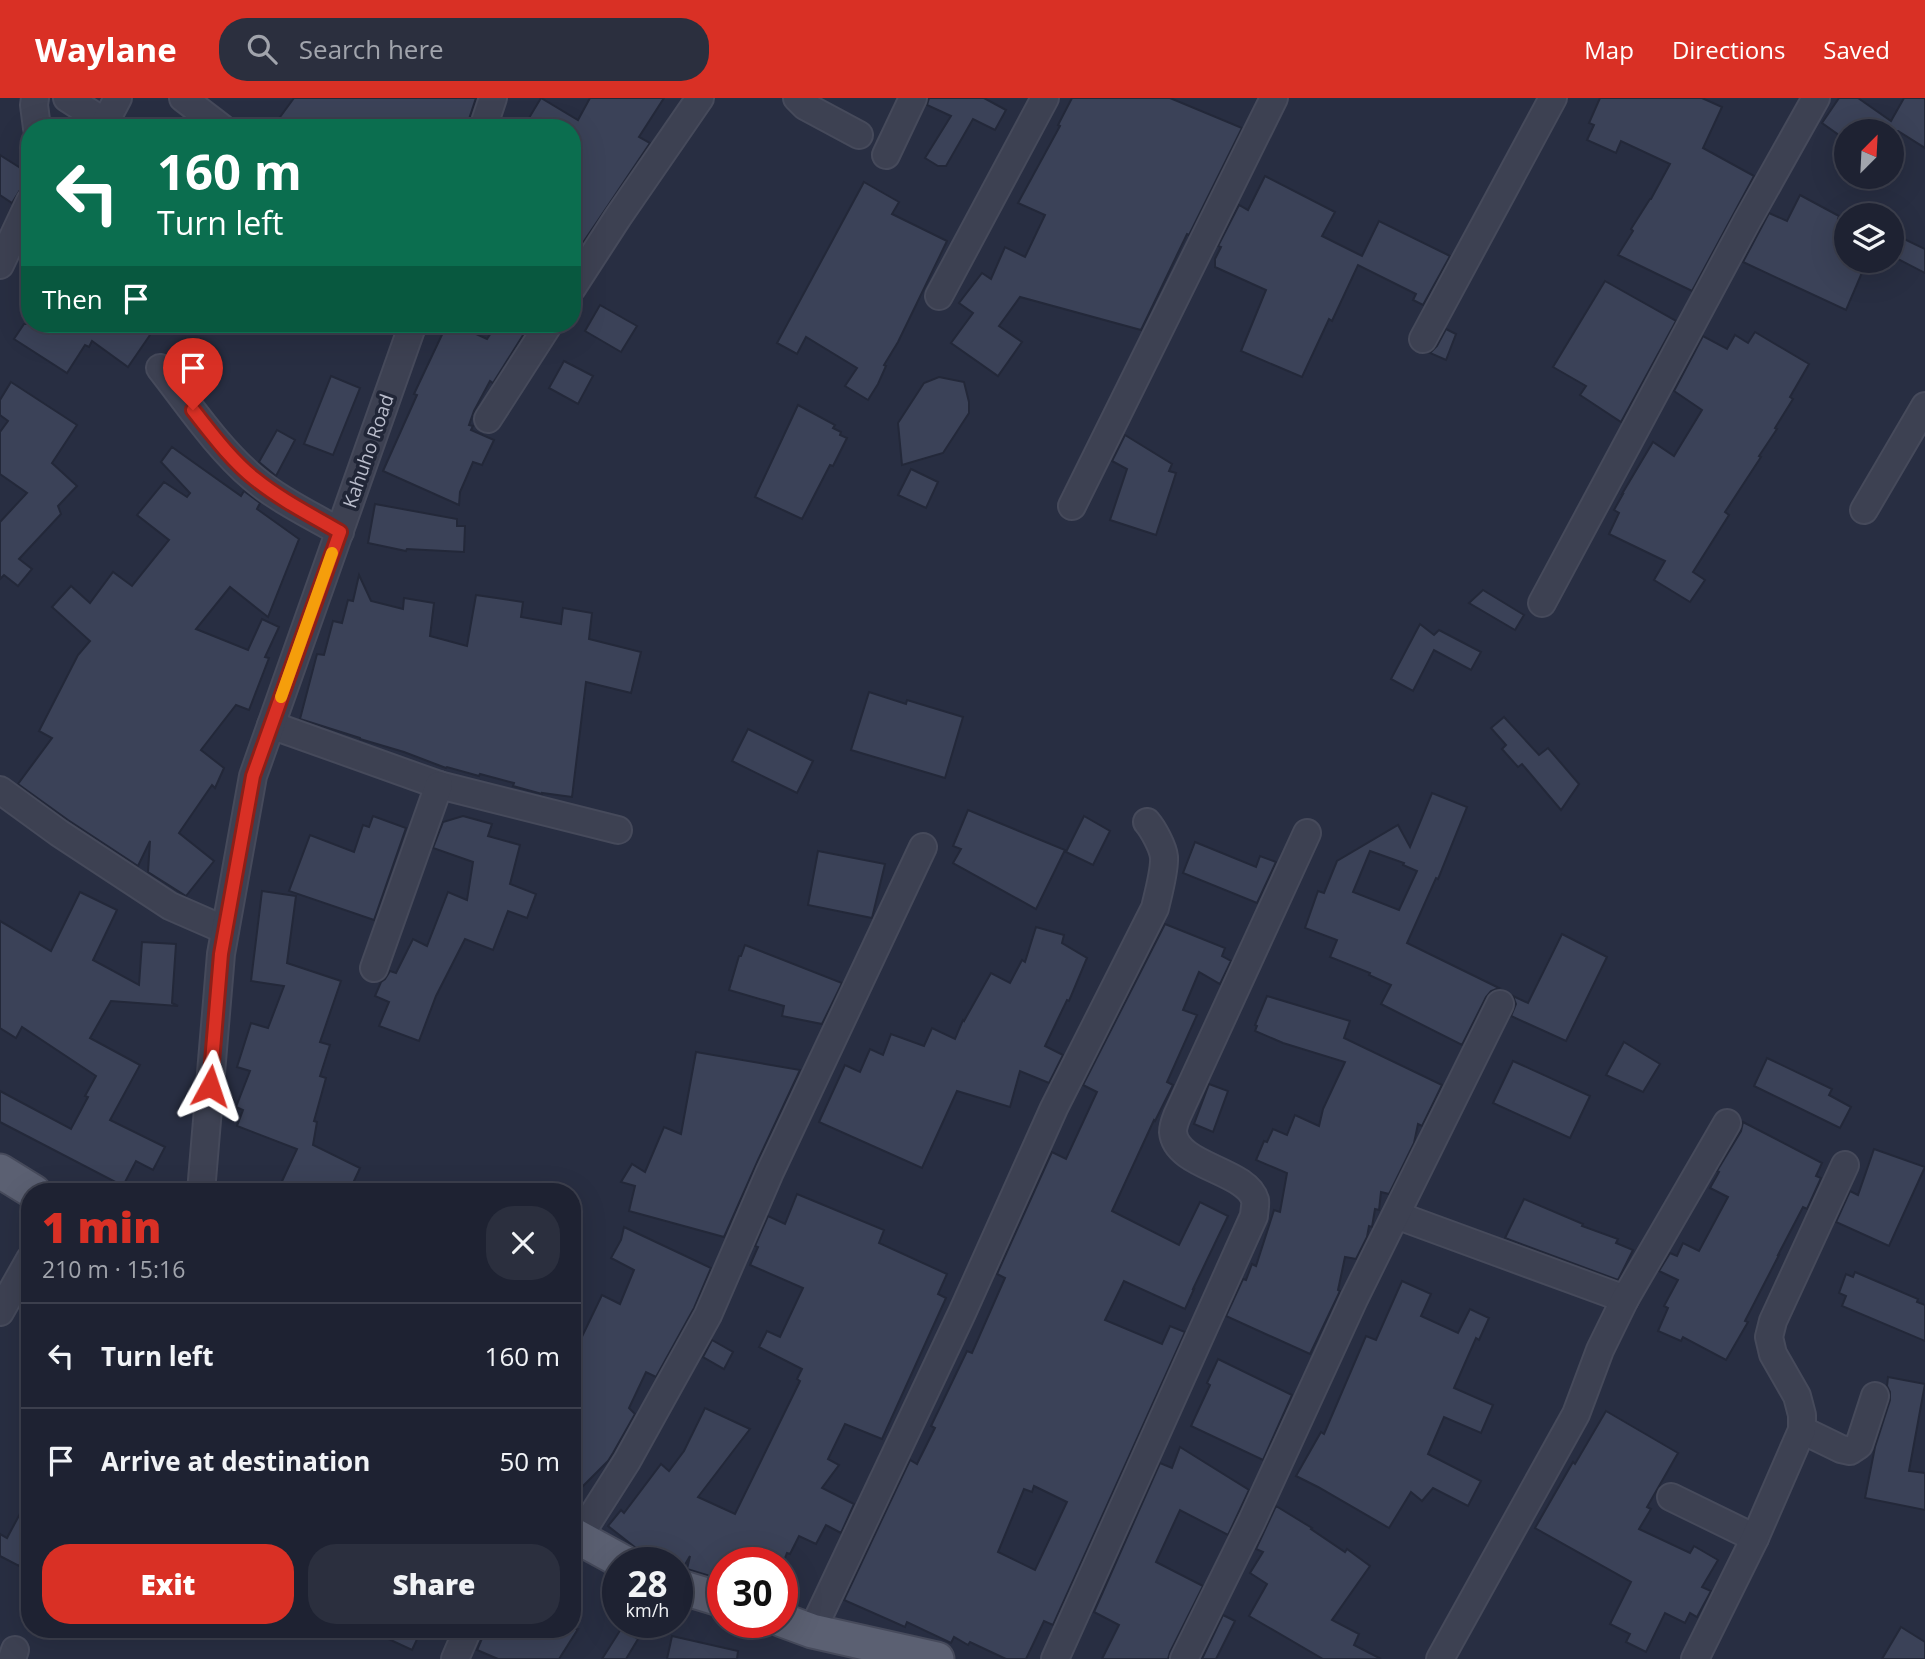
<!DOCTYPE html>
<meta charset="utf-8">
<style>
body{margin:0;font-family:"Open Sans",sans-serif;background:#2b2f3e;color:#f1f3f6;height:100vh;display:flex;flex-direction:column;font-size:26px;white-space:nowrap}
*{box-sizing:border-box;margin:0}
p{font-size:23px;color:#a1a4ac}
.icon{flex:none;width:38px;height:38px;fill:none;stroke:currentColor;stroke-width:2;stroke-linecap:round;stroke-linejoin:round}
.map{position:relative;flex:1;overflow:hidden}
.side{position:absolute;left:21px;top:1085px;width:560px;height:455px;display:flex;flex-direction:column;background:#1e2232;border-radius:28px;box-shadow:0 7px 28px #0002,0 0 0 2px #3c3f4d}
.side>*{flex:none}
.guide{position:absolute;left:21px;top:21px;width:560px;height:214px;border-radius:28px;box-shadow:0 7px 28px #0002,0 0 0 2px #3c3f4d;background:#0b6e4f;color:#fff;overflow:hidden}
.needle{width:46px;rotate:24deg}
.controls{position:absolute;left:1834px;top:21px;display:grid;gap:14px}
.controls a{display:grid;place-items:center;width:70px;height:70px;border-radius:50%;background:#1e2232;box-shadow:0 7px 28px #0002,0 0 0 2px #3c3f4d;font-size:35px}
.speed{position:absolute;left:602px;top:1449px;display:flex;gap:14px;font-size:35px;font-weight:700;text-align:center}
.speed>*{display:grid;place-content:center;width:91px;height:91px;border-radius:50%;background:#1e2232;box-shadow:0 7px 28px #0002,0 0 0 2px #3c3f4d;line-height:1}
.speed small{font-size:18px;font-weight:400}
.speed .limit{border:10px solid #d22;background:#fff;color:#111}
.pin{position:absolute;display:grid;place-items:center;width:60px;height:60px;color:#fff;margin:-72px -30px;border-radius:50% 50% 50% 0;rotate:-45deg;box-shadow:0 0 7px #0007}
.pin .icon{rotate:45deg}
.me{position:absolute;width:77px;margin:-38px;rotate:5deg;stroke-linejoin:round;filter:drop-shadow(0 0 5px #0008)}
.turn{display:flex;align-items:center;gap:24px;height:147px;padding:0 21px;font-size:32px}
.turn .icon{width:91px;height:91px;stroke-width:2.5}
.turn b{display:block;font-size:49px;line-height:60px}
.then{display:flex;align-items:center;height:66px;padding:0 21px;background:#0003;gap:14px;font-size:26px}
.round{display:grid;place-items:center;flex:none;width:74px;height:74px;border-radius:28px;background:#2b2f3e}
.overview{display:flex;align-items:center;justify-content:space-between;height:119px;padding:0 21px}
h1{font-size:42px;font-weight:800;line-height:52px;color:#d93025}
.primary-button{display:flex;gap:14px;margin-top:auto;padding:14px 21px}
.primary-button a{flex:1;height:80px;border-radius:28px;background:#d93025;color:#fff;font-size:28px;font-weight:800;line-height:80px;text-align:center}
.primary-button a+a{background:#2b2f3e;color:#f1f3f6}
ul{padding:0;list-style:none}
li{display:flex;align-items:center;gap:21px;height:105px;padding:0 21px;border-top:2px solid #3c3f4d}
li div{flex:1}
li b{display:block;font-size:26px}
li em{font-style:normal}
header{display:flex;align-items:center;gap:42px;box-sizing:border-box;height:98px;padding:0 35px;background:#d93025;color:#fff}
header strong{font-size:33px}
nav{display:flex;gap:38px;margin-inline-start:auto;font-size:24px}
.search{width:490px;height:63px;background:#2b2f3e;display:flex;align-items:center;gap:18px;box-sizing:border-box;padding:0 24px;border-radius:28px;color:#a1a4ac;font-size:26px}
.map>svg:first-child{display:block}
.building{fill:#3b4258;stroke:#232839;stroke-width:2;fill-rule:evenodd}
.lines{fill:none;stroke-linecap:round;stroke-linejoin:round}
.minor-casing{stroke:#464a5b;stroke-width:30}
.major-casing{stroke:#464a5b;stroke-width:37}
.minor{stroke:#3d4152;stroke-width:26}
.major{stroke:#5b6072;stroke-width:33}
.route-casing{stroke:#8d1f18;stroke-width:18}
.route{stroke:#d93025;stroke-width:12}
.slow{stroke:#f59e0b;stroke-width:12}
.labels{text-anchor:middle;stroke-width:7;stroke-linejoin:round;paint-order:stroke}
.street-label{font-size:19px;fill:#babdcc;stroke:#212637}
</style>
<header>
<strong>Waylane</strong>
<div class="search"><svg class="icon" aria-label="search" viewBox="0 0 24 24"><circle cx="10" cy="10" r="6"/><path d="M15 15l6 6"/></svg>Search here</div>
<nav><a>Map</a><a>Directions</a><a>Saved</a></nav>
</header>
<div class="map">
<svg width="1925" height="1561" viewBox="0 0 1925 1561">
<rect width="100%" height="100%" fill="#282e42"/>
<!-- building -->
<g class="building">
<polygon points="294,0 476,0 469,21 464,30 272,30"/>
<polygon points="541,0 578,22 590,0 664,0 639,39 650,45 572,161 573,30 523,30"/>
<polygon points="929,0 984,0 1006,12 995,32 973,21 946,68 938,68 925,60 951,18 927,7"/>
<polygon points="1072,0 1170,0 1242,30 1189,137 1187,136 1141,232 1020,199 999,228 1022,244 998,278 951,245 973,215 959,205 982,175 991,181 1005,149 1025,159 1045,117 1018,105 1060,28 1058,27"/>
<polygon points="1600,0 1702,0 1722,9 1703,50 1754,78 1692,193 1618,157 1633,133 1631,131 1650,101 1651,101 1670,66 1621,43 1616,55 1587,42 1594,27 1589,25"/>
<polygon points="1839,0 1858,0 1891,23 1904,0 1925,0 1925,50 1898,33 1846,33 1846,42 1822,25"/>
<polygon points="0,57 30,76 12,105 0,97"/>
<polygon points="1265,78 1335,114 1322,138 1362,158 1379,123 1450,158 1423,207 1413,202 1416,196 1358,167 1332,223 1329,221 1302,279 1241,253 1266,192 1215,169 1215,161 1221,149 1218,148 1239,107 1248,112"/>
<polygon points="864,84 899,104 892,116 947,143 898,244 884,267 886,268 878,286 868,302 845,288 857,270 806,239 797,256 777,245"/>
<polygon points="1800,97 1839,118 1838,121 1846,125 1846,163 1867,163 1846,212 1743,164 1769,115 1787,123"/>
<polygon points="1898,138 1925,151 1925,175 1892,158 1892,150"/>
<polygon points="1605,183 1676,223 1621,324 1580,297 1586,288 1553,269"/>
<polygon points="600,207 637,228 621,254 585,233"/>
<polygon points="24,226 135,226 150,237 128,269 92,243 89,249 85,247 67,275 14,241"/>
<polygon points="447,226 454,226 487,241 497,226 530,226 493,285 490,283 474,313 469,327 473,328 471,332 494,342 482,367 473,364 460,394 459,407 383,373 417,297 414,296"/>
<polygon points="1446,231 1456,236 1446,262 1430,255 1437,248"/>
<polygon points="1755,234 1809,266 1790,299 1793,301 1775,330 1777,331 1759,358 1761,359 1725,414 1729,417 1693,474 1705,482 1690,504 1654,482 1665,463 1609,436 1619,415 1614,412 1623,396 1622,396 1653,344 1674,358 1702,312 1674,293 1703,238 1727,251 1735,237 1748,245"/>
<polygon points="564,263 593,278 578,306 549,290"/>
<polygon points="331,278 360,290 333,357 304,346"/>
<polygon points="939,279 964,284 969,304 969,315 943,355 902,367 898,325 924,285"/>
<polygon points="11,284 77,327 52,365 77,388 58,408 61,416 19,461 32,471 18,488 4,477 0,481 0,424 27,395 0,376 0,334 8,323 0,317 0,302"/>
<polygon points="798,307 835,327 833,330 841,334 840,337 847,340 833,368 830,367 802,421 755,399"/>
<polygon points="277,332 295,342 276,378 259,364"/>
<polygon points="1125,337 1172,366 1169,373 1176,375 1156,437 1110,422 1127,371 1112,363"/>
<polygon points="172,349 241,398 244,393 260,405 257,411 299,441 268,519 230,489 196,531 248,552 262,521 279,529 265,559 269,560 249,612 236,607 201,652 224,670 215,690 212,687 179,735 214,763 186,798 148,774 150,743 138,768 68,722 18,686 52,640 39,633 78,557 90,543 52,509 71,488 90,505 113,474 132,488 169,442 137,417 164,384 187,399 190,395 161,364"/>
<polygon points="911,371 938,384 926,410 898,397"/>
<polygon points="375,406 457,421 457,428 465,428 464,454 407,451 406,453 368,445"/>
<polygon points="359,477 371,503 403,511 404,500 434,505 430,538 467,548 476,497 523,504 521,519 561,526 563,510 592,515 589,541 641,554 631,595 586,584 572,699 542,695 542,696 513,688 514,685 480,676 479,678 447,669 446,670 404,654 360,641 360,640 300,621 317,556 324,557 333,523 342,525 348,502 353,503"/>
<polygon points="1483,492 1524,517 1515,532 1469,505"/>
<polygon points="1420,526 1434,537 1439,532 1481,554 1471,572 1434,552 1413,593 1391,581"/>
<polygon points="869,594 906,606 907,602 963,619 945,680 851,652"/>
<polygon points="1504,619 1539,657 1548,650 1579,686 1561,712 1522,666 1518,669 1502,651 1506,647 1491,630"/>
<polygon points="748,631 813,663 797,695 732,663"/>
<path d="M 1432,695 L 1467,709 L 1438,781 L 1436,780 L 1407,845 L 1499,890 L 1491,893 L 1486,899 L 1462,947 L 1381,906 L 1391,887 L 1369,877 L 1370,875 L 1330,859 L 1337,842 L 1305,830 L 1318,793 L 1324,795 L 1337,763 L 1398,727 L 1410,749 ZM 1370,753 L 1404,765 L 1403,767 L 1417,773 L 1399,812 L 1353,794 Z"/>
<polygon points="968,712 1065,752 1036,811 953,765 961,751 953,748"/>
<polygon points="373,718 406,730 374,822 289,793 310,737 354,754 363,727 369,729"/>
<polygon points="463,718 492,726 488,738 520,747 510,786 536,796 527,820 508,813 493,852 465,841 436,898 419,943 379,928 389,904 375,898 381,884 385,881 390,873 396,875 413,841 427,848 448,794 467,802 473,764 433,750 443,724"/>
<polygon points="1084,718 1110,733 1093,767 1066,754"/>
<polygon points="1195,744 1256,769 1260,758 1276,764 1257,805 1183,775"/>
<polygon points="818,753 885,766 872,820 808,807"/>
<polygon points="262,793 296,798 287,865 341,883 320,944 330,947 320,978 326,980 314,1023 317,1024 313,1047 360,1070 349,1094 277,1094 297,1051 237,1028 243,1012 236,1009 250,973 237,969 251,925 268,930 284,888 251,883"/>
<polygon points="80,794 117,812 93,862 139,887 142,844 176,846 172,905 178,908 111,903 90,940 140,967 110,1022 165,1049 153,1072 136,1063 123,1088 0,1024 0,993 71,1031 88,999 85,998 96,978 22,929 16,940 0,930 0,823 51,853"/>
<path d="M 1165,826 L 1225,850 L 1222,858 L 1231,863 L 1220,886 L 1199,874 L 1183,912 L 1197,917 L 1167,984 L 1173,987 L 1155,1023 L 1154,1022 L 1112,1113 L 1179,1147 L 1200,1104 L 1228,1118 L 1193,1191 L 1194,1191 L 1185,1211 L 1124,1183 L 1105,1222 L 1162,1246 L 1170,1228 L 1185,1234 L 1053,1527 L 1044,1523 L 1026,1561 L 1006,1561 L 970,1544 L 968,1547 L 954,1539 L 951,1545 L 907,1524 L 905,1529 L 844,1502 L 910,1362 L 917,1366 L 935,1330 L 931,1328 L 967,1253 L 972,1255 L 1005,1180 L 997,1176 L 1052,1054 L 1066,1061 L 1097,994 L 1083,987 ZM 1034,1388 L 1067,1404 L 1035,1472 L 998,1454 L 1024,1391 L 1032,1394 Z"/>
<polygon points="1036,829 1064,837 1062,845 1087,860 1069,903 1067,902 1045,948 1063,957 1049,985 1020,973 1010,1009 957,993 922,1070 819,1024 845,967 860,974 870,951 883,957 891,936 924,948 932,930 955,941 963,922 964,923 991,875 1010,885 1022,862 1025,864"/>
<polygon points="1562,836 1607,859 1566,943 1511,918 1516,906 1513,898 1528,905"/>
<polygon points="745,847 842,885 822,926 782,918 784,908 729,892 739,858 741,858"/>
<polygon points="1267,898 1350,923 1344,940 1442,987 1422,1028 1418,1026 1414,1045 1389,1096 1381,1094 1379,1112 1375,1111 1372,1129 1369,1128 1367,1139 1356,1161 1345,1159 1338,1192 1340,1193 1310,1256 1226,1218 1243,1181 1246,1182 1252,1166 1256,1168 1274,1112 1280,1114 1287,1075 1256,1062 1264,1043 1267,1044 1273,1031 1287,1037 1295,1017 1319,1028 1323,1011 1345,964 1283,945 1255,933 1257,928 1255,927"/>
<polygon points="1624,944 1660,966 1643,994 1606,977"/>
<polygon points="696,954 800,972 758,1062 724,1139 629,1113 635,1088 621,1084 632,1066 645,1074 664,1029 681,1036"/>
<polygon points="1767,960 1832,991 1829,997 1851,1009 1840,1030 1754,988"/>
<polygon points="1513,963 1590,998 1570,1040 1493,1005"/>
<polygon points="1209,986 1228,993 1213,1034 1194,1026"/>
<polygon points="1743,1024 1822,1065 1816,1078 1821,1080 1807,1111 1803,1109 1778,1157 1779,1157 1745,1223 1748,1224 1726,1262 1683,1239 1681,1243 1658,1233 1668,1210 1664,1208 1678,1182 1659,1173 1670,1155 1677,1158 1683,1145 1699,1153 1728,1099 1710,1090 1719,1074 1717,1073 1741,1033"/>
<polygon points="1874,1051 1925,1069 1889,1148 1836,1124 1850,1093 1858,1097"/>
<polygon points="797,1096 884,1132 879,1145 947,1176 938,1196 946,1200 882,1341 845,1326 828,1361 839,1367 822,1390 854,1406 841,1435 826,1427 816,1446 799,1438 790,1456 787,1455 783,1465 723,1465 723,1482 687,1471 690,1458 683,1470 677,1469 677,1465 669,1465 663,1461 659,1465 655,1465 608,1428 621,1412 624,1415 661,1366 669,1373 684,1353 705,1310 750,1331 698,1399 735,1416 800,1283 797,1281 802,1271 759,1249 767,1233 780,1239 803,1190 750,1167 758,1149 755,1148 768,1118 785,1126"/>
<polygon points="1524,1101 1583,1126 1582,1128 1618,1141 1616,1145 1633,1152 1618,1182 1505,1140"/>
<polygon points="624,1129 711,1170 694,1210 656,1279 646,1274 629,1310 635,1316 613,1355 608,1363 572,1399 572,1246 577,1249 602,1197 620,1206 634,1172 611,1160 621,1142"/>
<polygon points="1855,1174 1918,1201 1917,1204 1925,1207 1925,1243 1842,1208 1846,1198 1839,1195 1846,1176 1853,1179"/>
<polygon points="1402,1183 1431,1196 1421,1218 1458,1235 1470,1211 1489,1220 1479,1242 1476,1240 1454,1290 1493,1307 1481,1335 1444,1319 1428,1356 1481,1383 1468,1408 1433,1390 1422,1403 1411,1394 1389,1430 1318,1389 1296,1378 1321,1334 1324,1336 1366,1238 1376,1242"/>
<polygon points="712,1242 733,1254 724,1271 703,1259"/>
<polygon points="1218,1261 1292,1297 1263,1362 1191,1328 1210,1287 1207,1285"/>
<polygon points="1888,1279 1925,1286 1909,1373 1925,1375 1925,1412 1865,1400 1875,1349 1890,1302 1890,1294 1887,1288"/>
<polygon points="1606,1313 1678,1355 1647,1409 1651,1411 1639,1431 1690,1455 1694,1448 1718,1462 1702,1489 1711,1493 1697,1519 1690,1515 1685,1525 1665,1515 1646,1554 1626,1544 1630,1536 1610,1526 1631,1484 1535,1430 1573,1364 1575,1366"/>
<polygon points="1180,1349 1249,1392 1228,1437 1180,1412 1156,1464 1203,1488 1170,1554 1168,1561 1102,1561 1119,1527 1094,1514 1160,1365 1172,1370"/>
<polygon points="30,1397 30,1446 19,1468 0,1458 0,1436 7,1440"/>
<polygon points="1276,1408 1312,1430 1311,1431 1345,1454 1347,1451 1370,1468 1332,1522 1359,1536 1354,1547 1381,1561 1323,1561 1249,1518 1267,1486 1250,1475 1263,1454 1256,1451"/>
<polygon points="1223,1517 1235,1523 1216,1561 1202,1561"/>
<polygon points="1901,1529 1925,1544 1925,1561 1882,1561"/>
<polygon points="367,1531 422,1531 412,1552"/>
<polygon points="486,1531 578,1531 559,1561 498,1561 477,1552"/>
<polygon points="621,1531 638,1541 626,1561 602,1561"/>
<polygon points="672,1538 738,1553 737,1561 667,1561"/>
</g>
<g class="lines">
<!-- minor casing -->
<g class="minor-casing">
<g id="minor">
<polyline points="35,0 34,7 37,30"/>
<polyline points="67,0 114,30"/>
<polyline points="183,0 222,30"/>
<polyline points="797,0 805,8 859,37"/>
<polyline points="102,30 118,0"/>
<polyline points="483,30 493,0"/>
<polyline points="886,57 913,0"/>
<polyline points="0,167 30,103"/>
<polyline points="572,190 618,119 700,0"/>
<polyline points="939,198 1045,0"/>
<polyline points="1423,241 1553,0"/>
<path d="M 160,270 C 189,307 217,349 253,380 C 279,402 311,417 340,434"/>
<polyline points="488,321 549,226"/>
<polyline points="1072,408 1274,0"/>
<polyline points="1864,412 1925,308"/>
<polyline points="1542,505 1747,123 1816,0"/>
<polyline points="271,627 439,687 618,732"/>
<polyline points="0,692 59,735 170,808 225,832"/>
<polyline points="374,870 439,687"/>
<polyline points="201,1094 221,856 253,678 413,226"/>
<polyline points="1396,1117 1625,1201"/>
<polyline points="0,1214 30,1161"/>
<polyline points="1802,1332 1841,1351 1850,1353 1859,1347 1875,1298"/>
<polyline points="1671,1399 1755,1440"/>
<polyline points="578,1440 627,1363 708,1217 770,1074 923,749"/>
<path d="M 812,1533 L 962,1215 L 1054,1010 L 1155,810 C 1158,797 1165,772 1164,759 C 1163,749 1153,731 1147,724"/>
<polyline points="12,1561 15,1552"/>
<polyline points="455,1561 468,1531"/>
<path d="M 1055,1561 L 1254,1118 C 1254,1114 1256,1106 1255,1102 C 1247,1072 1176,1069 1173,1034 C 1173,1030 1175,1023 1177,1018 L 1307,735"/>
<polyline points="1184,1561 1252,1423 1354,1201 1500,906"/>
<polyline points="1440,1561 1576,1316 1600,1252 1625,1201 1727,1025"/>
<polyline points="1695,1561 1755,1440 1802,1332 1802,1317 1797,1298 1773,1256 1769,1239 1773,1223 1845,1067"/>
</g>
</g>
<!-- major casing -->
<g class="major-casing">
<g id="major">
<polyline points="0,1073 34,1094"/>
<polyline points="572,1436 625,1465"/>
<polyline points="677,1488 723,1502"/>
<polyline points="782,1522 812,1533 937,1561"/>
</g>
</g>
<!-- minor -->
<use href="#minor" class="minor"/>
<!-- major -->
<use href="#major" class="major"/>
</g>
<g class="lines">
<!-- route casing -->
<g class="route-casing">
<path id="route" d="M 193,312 C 212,336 231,362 255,381 C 281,402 311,417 340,434 L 253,678 L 221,856 L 210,988"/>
</g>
<!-- route -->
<use href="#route" class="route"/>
<!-- slow -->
<polyline class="slow" points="281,599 332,455"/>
</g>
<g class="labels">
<!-- street labels -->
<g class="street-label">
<text transform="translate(368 353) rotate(-71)" y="7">Kahuho Road</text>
</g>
</g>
</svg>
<div class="controls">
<a><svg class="needle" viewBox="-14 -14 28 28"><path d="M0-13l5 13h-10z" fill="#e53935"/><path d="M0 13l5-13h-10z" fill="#a1a4ac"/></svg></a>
<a><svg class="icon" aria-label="layers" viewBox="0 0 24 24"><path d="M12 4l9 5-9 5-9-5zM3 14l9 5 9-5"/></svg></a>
</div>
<div class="speed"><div>28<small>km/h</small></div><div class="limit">30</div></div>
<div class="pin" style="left:193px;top:312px;background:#d93025"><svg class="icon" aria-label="arrive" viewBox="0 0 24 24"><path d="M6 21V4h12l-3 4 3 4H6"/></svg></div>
<svg class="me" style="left:210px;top:988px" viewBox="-20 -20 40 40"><path d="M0-17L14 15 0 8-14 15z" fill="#d93025" stroke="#fff" stroke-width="4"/></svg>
<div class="guide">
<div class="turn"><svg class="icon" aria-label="left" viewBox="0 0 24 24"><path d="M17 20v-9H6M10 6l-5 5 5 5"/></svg><div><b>160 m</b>Turn left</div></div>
<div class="then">Then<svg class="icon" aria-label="arrive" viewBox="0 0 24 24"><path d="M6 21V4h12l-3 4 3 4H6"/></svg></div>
</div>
<section class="side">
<div class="overview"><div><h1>1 min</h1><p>210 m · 15:16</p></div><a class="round"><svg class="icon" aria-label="close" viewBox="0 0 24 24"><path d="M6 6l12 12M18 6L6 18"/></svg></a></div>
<ul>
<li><svg class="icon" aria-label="left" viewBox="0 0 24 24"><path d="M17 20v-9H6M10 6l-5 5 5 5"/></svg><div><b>Turn left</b></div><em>160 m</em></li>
<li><svg class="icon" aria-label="arrive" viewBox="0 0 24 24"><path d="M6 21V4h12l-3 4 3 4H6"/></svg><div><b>Arrive at destination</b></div><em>50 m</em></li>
</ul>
<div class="primary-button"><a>Exit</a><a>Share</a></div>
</section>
</div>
